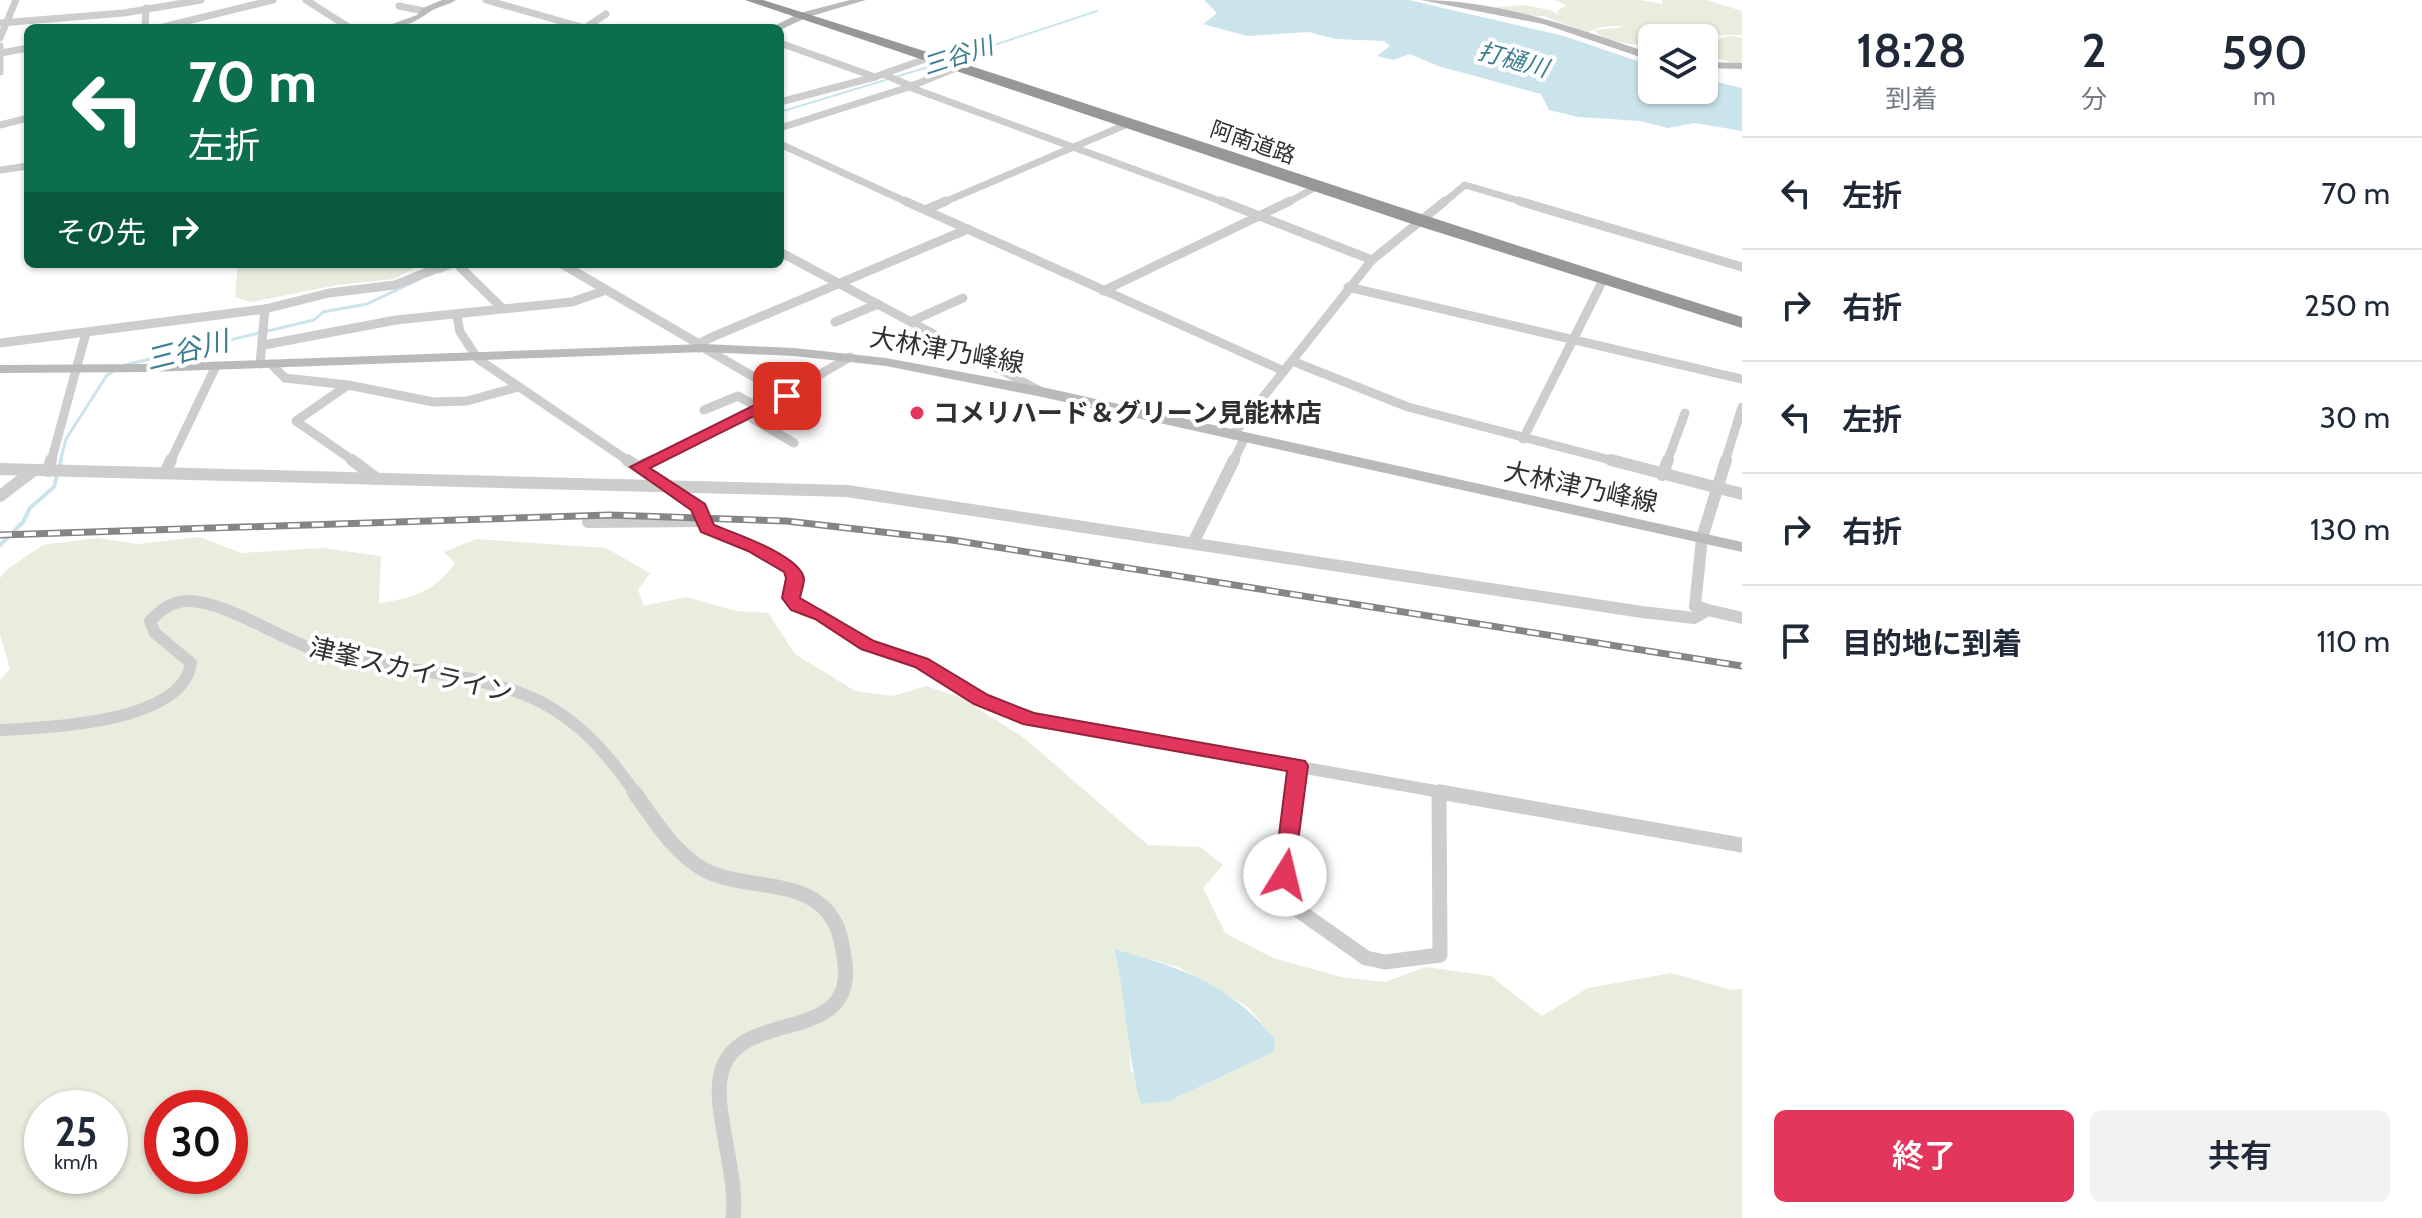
<!DOCTYPE html>
<html lang="ja">
<meta charset="utf-8">
<style>
body{margin:0;font-family:Cabin,"Noto Sans JP",sans-serif;background:#f2f2f3;color:#1f2937;height:100vh;display:flex;flex-direction:column;font-size:30px;white-space:nowrap}
*{box-sizing:border-box;margin:0}
p{font-size:26px;color:#747a83}
.icon{flex:none;width:44px;height:44px;fill:none;stroke:currentColor;stroke-width:2;stroke-linecap:round;stroke-linejoin:round}
.map{position:relative;flex:1;overflow:hidden}
.drawer{display:flex;flex-direction:column;background:#fff;width:680px}
.drawer>*{flex:none}
.hud{position:absolute;left:24px;top:24px;width:760px;height:244px;border-radius:12px;box-shadow:0 2px 6px #0004;background:#0b6e4f;color:#fff;overflow:hidden}
.buttons{position:absolute;left:1638px;top:24px;display:grid;gap:16px}
.buttons a{display:grid;place-items:center;width:80px;height:80px;border-radius:12px;background:#fff;box-shadow:0 2px 6px #0004;font-size:40px}
.speed{position:absolute;left:24px;top:1090px;display:flex;gap:16px;font-size:40px;font-weight:700;text-align:center}
.speed>*{display:grid;place-content:center;width:104px;height:104px;border-radius:50%;background:#fff;box-shadow:0 2px 6px #0004;line-height:1}
.speed small{font-size:20px;font-weight:400}
.speed .limit{border:12px solid #d22;background:#fff;color:#111}
.pin{position:absolute;display:grid;place-items:center;width:68px;height:68px;color:#fff;margin:-34px;border-radius:16px;box-shadow:0 4px 12px #0006}
.me{position:absolute;width:88px;margin:-44px;rotate:9deg;stroke-linejoin:round;filter:drop-shadow(0 0 6px #0008)}
.turn{display:flex;align-items:center;gap:28px;height:168px;padding:0 32px;font-size:36px}
.turn .icon{width:104px;height:104px;stroke-width:2.5}
.turn b{display:block;font-size:56px;line-height:68px}
.then{display:flex;align-items:center;height:76px;padding:0 32px;background:#0003;gap:16px;font-size:30px}
.eta{display:flex;justify-content:space-evenly;align-items:center;height:136px;text-align:center}
.eta b{font-size:48px;font-weight:600;line-height:56px}
.cta{display:flex;gap:16px;margin-top:auto;padding:16px 32px}
.cta a{flex:1;height:92px;border-radius:12px;background:#e3365d;color:#fff;font-size:32px;font-weight:600;line-height:92px;text-align:center}
.cta a+a{background:#f2f2f3;color:#1f2937}
ul{padding:0;list-style:none}
li{display:flex;align-items:center;gap:24px;height:112px;padding:0 32px;border-top:2px solid #e0e1e3}
li div{flex:1}
li b{display:block;font-size:30px}
li em{font-style:normal}
main{display:flex;flex:1;min-height:0}
.map>svg:first-child{display:block}
.green{fill:#e8edde;fill-rule:evenodd}
.water{fill:#cbe4ec}
.lines{fill:none;stroke-linecap:round;stroke-linejoin:round}
.stream-far2{stroke:#cbe4ec;stroke-width:2}
.stream-far1{stroke:#cbe4ec;stroke-width:3}
.stream{stroke:#cbe4ec;stroke-width:4}
.street-far3{stroke:#cdcdcd;stroke-width:7}
.street-far2{stroke:#cdcdcd;stroke-width:9}
.street-far1{stroke:#cdcdcd;stroke-width:12}
.street{stroke:#cdcdcd;stroke-width:15}
.secondary{fill:#bababa;fill-rule:evenodd}
.highway{fill:#979797;fill-rule:evenodd}
.rail-casing{stroke:#858585;stroke-width:7}
.rail{stroke:#fff;stroke-width:4;stroke-dasharray:12;stroke-linecap:butt}
.route{fill:#e3365d;stroke:#94233c;stroke-width:2}
.poi-dot{fill:#e3365d;stroke:#fff;stroke-width:3}
.labels{text-anchor:middle;stroke-width:8;stroke-linejoin:round;paint-order:stroke}
.far-street-label{font-size:22px;fill:#303030;stroke:#fff}
.far-water-label{font-size:24px;font-style:italic;fill:#3e7e92;stroke:#fff}
.street-label{font-size:26px;fill:#303030;stroke:#fff}
.poi-label{font-size:26px;font-weight:bold;fill:#303030;stroke:#fff;text-anchor:start}
.water-label{font-size:28px;font-style:italic;fill:#3e7e92;stroke:#fff}
</style>
<main>
<div class="map">
<svg width="1742" height="1218" viewBox="0 0 1742 1218">
<rect width="100%" height="100%" fill="#fff"/>
<!-- green -->
<g class="green">
<path d="M 1554,0 L 1640,0 L 1662,4 L 1662,0 L 1707,0 L 1742,11 L 1742,35 L 1714,35 L 1704,40 L 1652,38 L 1652,45 C 1635,44 1605,45 1595,30 L 1624,27 C 1620,25 1597,26 1588,33 L 1543,16 L 1526,17 L 1489,8 L 1523,5 L 1550,10 L 1561,16 L 1557,11 L 1567,5 Z"/>
<polygon points="1731,36 1742,38 1742,65 1719,59 1704,61 1704,54 1709,56 1704,53 1704,42"/>
<polygon points="238,264 422,264 394,279 337,285 251,302 235,297"/>
<path d="M 200,537 L 241,553 L 322,548 L 381,556 L 379,603 C 411,599 436,591 455,563 L 444,552 L 476,539 L 606,548 L 650,573 L 638,590 L 644,606 L 686,597 L 737,611 L 768,613 L 795,654 L 855,691 L 893,696 L 926,686 L 962,698 L 1024,738 L 1148,845 L 1200,847 L 1223,865 L 1203,888 L 1225,933 L 1273,958 L 1341,977 L 1385,982 L 1426,967 L 1491,976 L 1542,1016 L 1588,988 L 1671,973 L 1732,990 L 1742,989 L 1742,1218 L 0,1218 L 0,680 L 10,669 L 0,634 L 0,578 L 6,570 L 43,545 L 97,538 L 138,544 ZM 1114,949 L 1178,967 L 1248,1007 L 1275,1039 L 1274,1052 L 1169,1101 L 1131,1071 L 1125,994 ZM 42,1108 L 110,1108 L 110,1176 L 42,1176 ZM 162,1108 L 230,1108 L 230,1176 L 162,1176 Z"/>
</g>
<!-- water -->
<g class="water">
<polygon points="1204,0 1409,0 1564,36 1652,66 1652,90 1704,90 1704,79 1742,88 1742,131 1695,123 1668,128 1640,121 1578,117 1549,110 1541,94 1438,66 1410,54 1393,60 1377,56 1390,46 1384,41 1335,39 1309,32 1247,36 1203,24 1217,13"/>
<path d="M 1114,949 C 1182,968 1229,983 1275,1039 L 1274,1052 L 1169,1101 L 1141,1104 C 1126,1053 1127,1000 1114,949 Z"/>
</g>
<g class="lines">
<!-- stream-far2 -->
<g class="stream-far2">
<polyline points="946,61 1097,11"/>
<polyline points="780,112 938,64"/>
</g>
<!-- stream-far1 -->
<g class="stream-far1">
<polyline points="439,272 457,265"/>
<polyline points="125,365 314,320 323,312 367,304 420,279"/>
<polyline points="60,462 66,439 107,375 114,371"/>
</g>
<!-- stream -->
<polyline class="stream" points="0,545 23,522 30,508 54,487 61,460"/>
<!-- street-far3 -->
<g class="street-far3">
<polyline points="306,0 350,28"/>
<polyline points="486,0 585,28"/>
<polyline points="399,6 424,11"/>
<polyline points="0,23 124,13 201,0"/>
<polyline points="145,28 146,8"/>
<polyline points="159,28 273,0"/>
<polyline points="585,28 606,14"/>
<polyline points="0,38 16,0"/>
<polyline points="780,43 875,77 883,74"/>
<polyline points="0,46 0,72"/>
<polyline points="1,53 28,48"/>
<polyline points="911,86 883,74 931,57"/>
<polyline points="909,87 1226,203"/>
<polyline points="780,102 875,77"/>
<polyline points="0,125 28,118"/>
<polyline points="780,128 909,87 961,66"/>
<polyline points="780,144 909,203"/>
<polyline points="0,170 28,166"/>
<polyline points="942,203 1130,123"/>
<polyline points="1287,203 1316,187"/>
<polyline points="1443,203 1465,185 1526,203"/>
</g>
<!-- street-far2 -->
<g class="street-far2">
<polyline points="905,201 1284,371"/>
<polyline points="1221,201 1372,260"/>
<polyline points="1519,201 1742,267"/>
<polyline points="925,210 946,201"/>
<polyline points="780,252 1042,392"/>
<polyline points="466,264 460,267 501,307"/>
<polyline points="562,264 699,344"/>
<polyline points="1348,287 1742,379"/>
<polyline points="1103,291 1290,201"/>
<polyline points="457,316 460,332 478,359 630,462"/>
<polyline points="912,321 963,298"/>
<polyline points="835,322 878,304"/>
<polyline points="0,343 265,309 329,293 395,285 448,264"/>
<polyline points="264,345 396,320 572,302 606,290"/>
<polyline points="699,348 699,344 710,338 968,229"/>
<polyline points="704,348 787,396"/>
<polyline points="1292,361 1408,407 1618,462"/>
<polyline points="260,364 265,309"/>
<polyline points="271,364 285,378 348,385 296,421 355,462"/>
<polyline points="348,385 433,402 467,401 518,387"/>
<polyline points="704,410 738,396 761,409"/>
<polyline points="748,416 794,443"/>
<polyline points="1233,435 1372,260 1445,201"/>
<polyline points="1523,439 1603,280"/>
<polyline points="51,462 86,333"/>
<polyline points="170,462 216,366"/>
<polyline points="649,462 748,416 850,357"/>
<polyline points="1233,462 1245,437"/>
<polyline points="1667,462 1685,413"/>
<polyline points="1725,462 1742,407"/>
</g>
<!-- street-far1 -->
<g class="street-far1">
<polyline points="352,460 377,479"/>
<polyline points="627,460 699,508 707,528 771,555 791,570 795,578 791,598 804,610 821,615 868,645 922,663 981,699 1030,719 1452,794"/>
<polyline points="1611,460 1742,494"/>
<polyline points="638,467 654,460"/>
<polyline points="0,469 847,491 1642,612 1694,618 1708,610 1742,618"/>
<polyline points="48,471 51,460"/>
<polyline points="165,473 171,460"/>
<polyline points="1662,475 1668,460"/>
<polyline points="0,496 33,471"/>
<polyline points="588,522 702,521"/>
<polyline points="1193,543 1234,460"/>
<polyline points="1708,610 1695,606 1702,538 1726,460"/>
<path d="M 0,730 C 47,728 183,723 191,663 L 155,633 L 150,621 C 160,611 170,602 186,601 C 223,600 275,636 311,648 C 385,674 470,667 541,702 C 583,724 609,756 636,794"/>
<polyline points="1295,794 1297,766"/>
</g>
<!-- street -->
<g class="street">
<path d="M 634,792 C 653,818 673,852 703,869 C 744,892 808,875 834,921 C 841,933 843,950 845,963 C 855,1044 745,1009 723,1067 C 709,1103 739,1171 733,1218"/>
<polyline points="1295,792 1289,860 1278,896 1366,958 1385,962 1440,955 1439,792"/>
<polyline points="1440,792 1742,845"/>
</g>
<!-- secondary -->
<g class="secondary">
<path d="M 442,0 L 456,0 C 449,5 439,6 431,11 C 414,23 404,28 381,28 L 417,15 L 423,8 Z"/>
<polygon points="850,0 866,0 808,17 780,30 770,28 800,13"/>
<path d="M 1421,0 C 1501,0 1578,29 1652,54 L 1652,61 L 1543,24 Z"/>
<polygon points="1704,62 1742,63 1742,69 1704,68"/>
<polygon points="704,344 794,348 886,358 1042,387 1742,542 1742,552 1042,397 886,366 794,356 704,352 149,372 0,373 0,365 149,364"/>
</g>
<!-- highway -->
<path class="highway" d="M 745,0 L 763,0 C 1091,102 1415,215 1742,317 L 1742,328 L 1412,224 Z"/>
<!-- rail casing -->
<g class="rail-casing">
<polyline id="rail" points="0,535 610,515 786,521 952,540 1742,666"/>
</g>
<!-- rail -->
<use href="#rail" class="rail"/>
</g>
<!-- route -->
<path class="route" d="M 781,392 L 794,396 L 650,468 L 705,504 L 714,525 C 734,533 802,556 804,579 C 804,584 801,592 800,598 L 874,641 L 928,659 L 988,695 L 1034,713 L 1305,761 L 1308,766 L 1293,880 L 1277,880 L 1274,875 L 1287,771 L 1023,724 L 974,704 L 915,667 L 861,649 L 815,619 L 791,610 L 782,598 L 786,578 L 784,572 L 748,551 L 701,532 L 691,510 L 630,467 Z"/>
<!-- markers -->
<circle class="poi-dot" cx="917" cy="413" r="8"/>
<g class="labels">
<!-- far-street labels -->
<g class="far-street-label">
<text transform="translate(1253 142) rotate(19)" y="8">阿南道路</text>
</g>
<!-- far-water labels -->
<g class="far-water-label">
<text transform="translate(958 56) rotate(-18)" y="8">三谷川</text>
<text transform="translate(1513 60) rotate(15)" y="8">打樋川</text>
</g>
<!-- street labels -->
<g class="street-label">
<text transform="translate(947 350) rotate(10)" y="9">大林津乃峰線</text>
<text transform="translate(1581 487) rotate(12)" y="9">大林津乃峰線</text>
<text transform="translate(411 670) rotate(13)" y="9">津峯スカイライン</text>
</g>
<!-- poi labels -->
<g class="poi-label">
<text x="933" y="422">コメリハード＆グリーン見能林店</text>
</g>
<!-- water labels -->
<g class="water-label">
<text transform="translate(187 350) rotate(-14)" y="10">三谷川</text>
</g>
</g>
</svg>
<div class="buttons">
<a><svg class="icon" aria-label="layers" viewBox="0 0 24 24"><path d="M12 4l9 5-9 5-9-5zM3 14l9 5 9-5"/></svg></a>
</div>
<div class="speed"><div>25<small>km/h</small></div><div class="limit">30</div></div>
<div class="pin" style="left:787px;top:396px;background:#d93025"><svg class="icon" aria-label="arrive" viewBox="0 0 24 24"><path d="M6 21V4h12l-3 4 3 4H6"/></svg></div>
<svg class="me" style="left:1285px;top:875px" viewBox="-20 -20 40 40"><circle r="19" fill="#fff"/><path d="M0-13L10 11 0 6-10 11z" fill="#e3365d"/></svg>
<div class="hud">
<div class="turn"><svg class="icon" aria-label="left" viewBox="0 0 24 24"><path d="M17 20v-9H6M10 6l-5 5 5 5"/></svg><div><b>70 m</b>左折</div></div>
<div class="then">その先<svg class="icon" aria-label="right" viewBox="0 0 24 24"><path d="M7 20v-9h11M14 6l5 5-5 5"/></svg></div>
</div>
</div>
<section class="drawer">
<div class="eta">
<div><b>18:28</b><p>到着</p></div>
<div><b>2</b><p>分</p></div>
<div><b>590</b><p>m</p></div>
</div>
<ul>
<li><svg class="icon" aria-label="left" viewBox="0 0 24 24"><path d="M17 20v-9H6M10 6l-5 5 5 5"/></svg><div><b>左折</b></div><em>70 m</em></li>
<li><svg class="icon" aria-label="right" viewBox="0 0 24 24"><path d="M7 20v-9h11M14 6l5 5-5 5"/></svg><div><b>右折</b></div><em>250 m</em></li>
<li><svg class="icon" aria-label="left" viewBox="0 0 24 24"><path d="M17 20v-9H6M10 6l-5 5 5 5"/></svg><div><b>左折</b></div><em>30 m</em></li>
<li><svg class="icon" aria-label="right" viewBox="0 0 24 24"><path d="M7 20v-9h11M14 6l5 5-5 5"/></svg><div><b>右折</b></div><em>130 m</em></li>
<li><svg class="icon" aria-label="arrive" viewBox="0 0 24 24"><path d="M6 21V4h12l-3 4 3 4H6"/></svg><div><b>目的地に到着</b></div><em>110 m</em></li>
</ul>
<div class="cta"><a>終了</a><a>共有</a></div>
</section>
</main>
